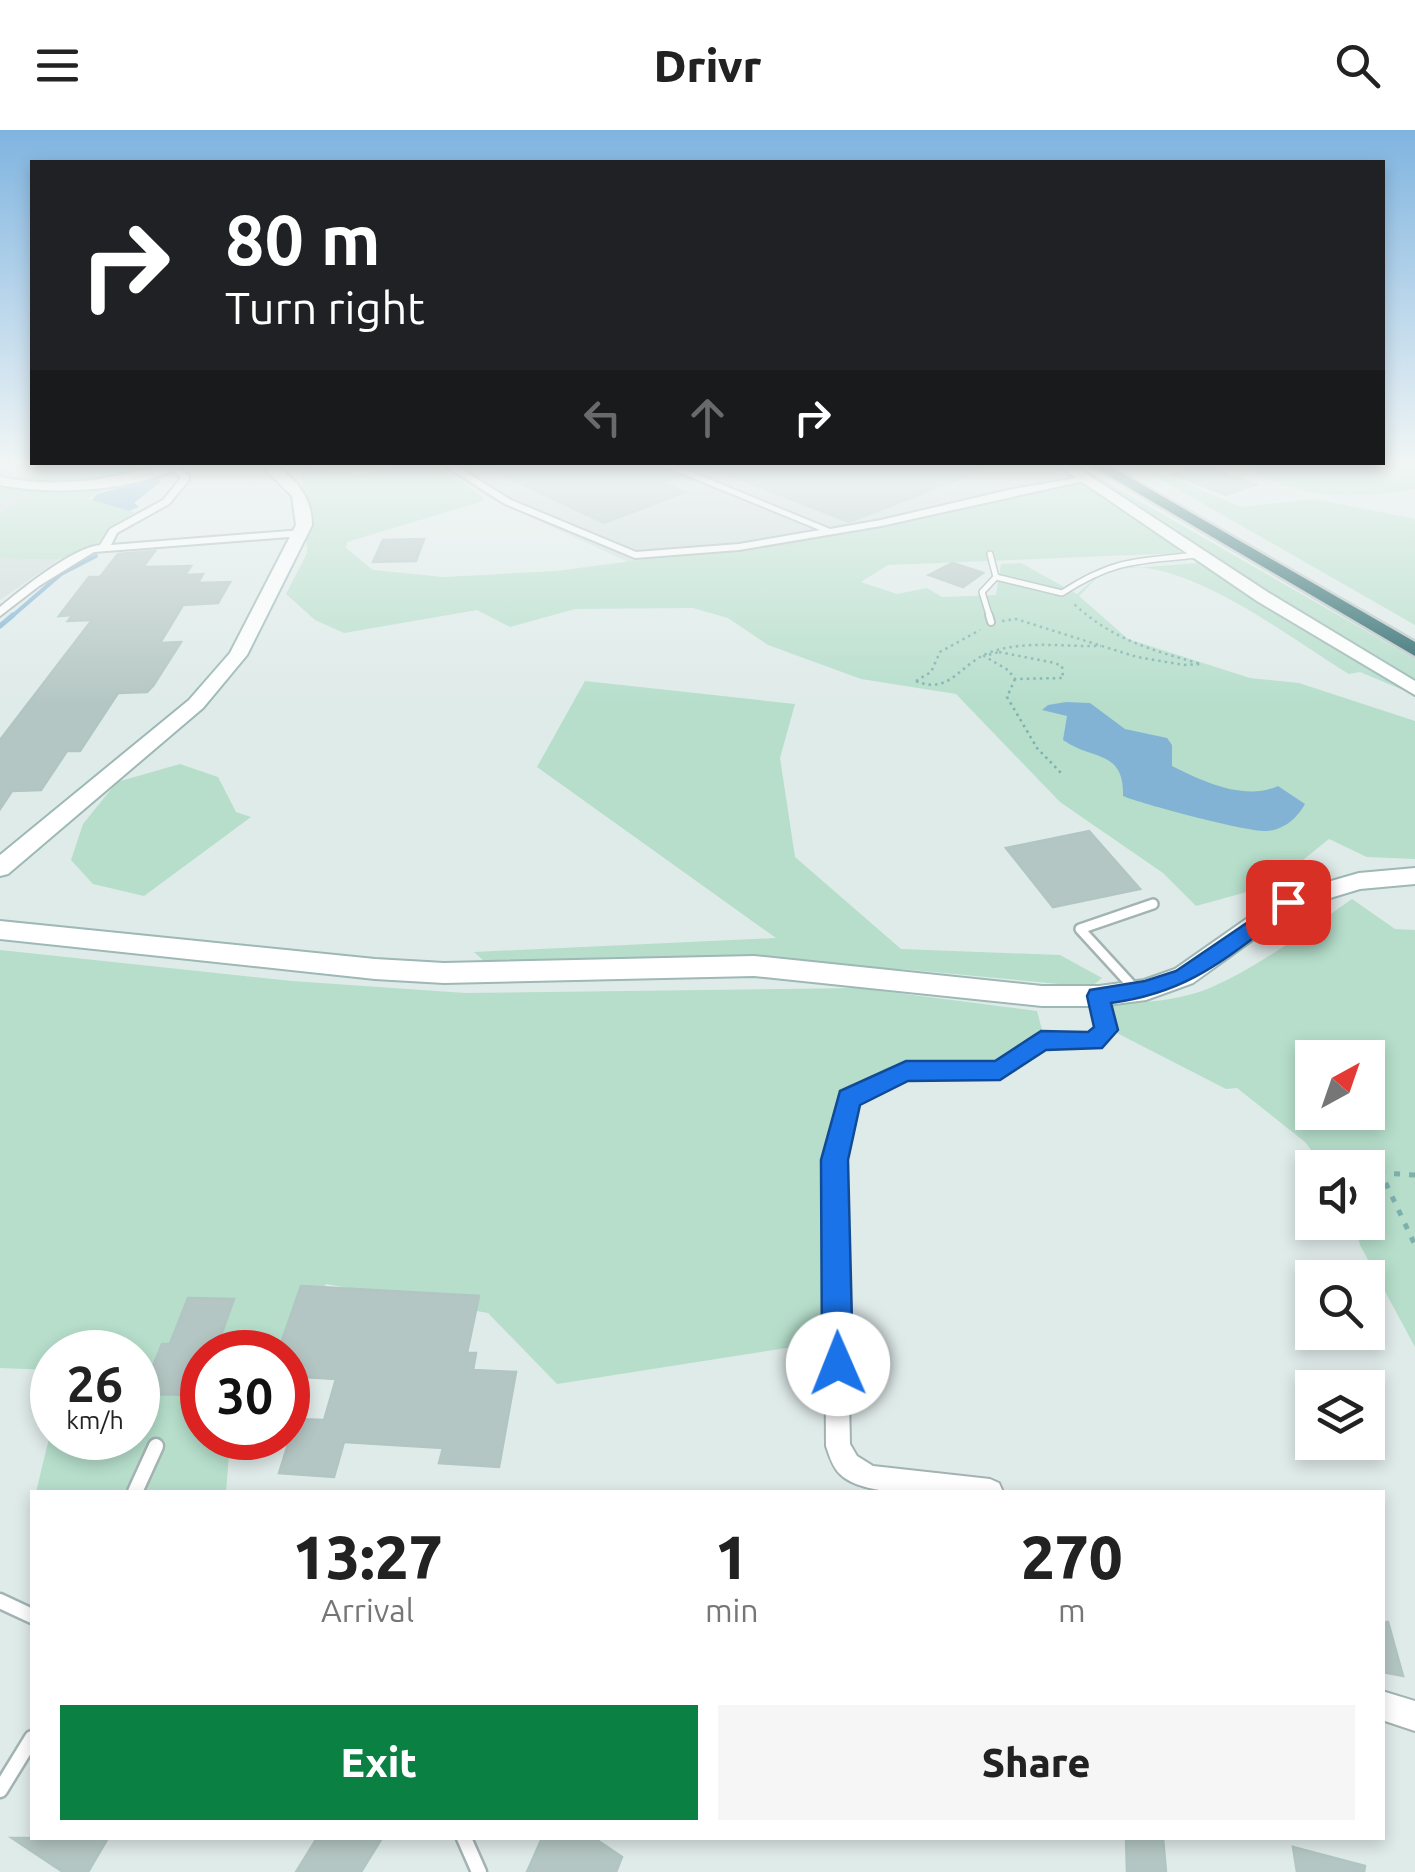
<!DOCTYPE html>
<style>
body{margin:0;font-family:Ubuntu,sans-serif;background:#f6f6f6;color:#222;height:100vh;display:flex;flex-direction:column;font-size:38px;white-space:nowrap}
*{box-sizing:border-box;margin:0}
p{font-size:32px;color:#767676}
.icon{flex:none;width:55px;height:55px;fill:none;stroke:currentColor;stroke-width:2;stroke-linecap:round;stroke-linejoin:round}
.map{position:relative;flex:1;overflow:hidden}
.panel{position:absolute;left:30px;top:1360px;width:1355px;height:350px;display:flex;flex-direction:column;background:#fff;border-radius:0px;box-shadow:0 5px 15px #0003}
.panel>*{flex:none}
.guide{position:absolute;left:30px;top:30px;width:1355px;height:305px;border-radius:0px;box-shadow:0 5px 15px #0003;background:#202124;color:#fff;overflow:hidden}
.needle{width:65px;rotate:40deg}
.controls{position:absolute;left:1295px;top:910px;display:grid;gap:20px}
.controls a{display:grid;place-items:center;width:90px;height:90px;border-radius:0px;background:#fff;box-shadow:0 5px 15px #0003;font-size:50px}
.speed{position:absolute;left:30px;top:1200px;display:flex;gap:20px;font-size:50px;font-weight:700;text-align:center}
.speed>*{display:grid;place-content:center;width:130px;height:130px;border-radius:50%;background:#fff;box-shadow:0 5px 15px #0003;line-height:1}
.speed small{font-size:25px;font-weight:400}
.speed .limit{border:15px solid #d22;background:#fff;color:#111}
.pin{position:absolute;display:grid;place-items:center;width:85px;height:85px;color:#fff;margin:-42px;border-radius:20px;box-shadow:0 5px 15px #0006}
.me{position:absolute;width:110px;margin:-55px;rotate:359deg;stroke-linejoin:round;filter:drop-shadow(0 0 8px #0008)}
.turn{display:flex;align-items:center;gap:35px;height:210px;padding:0 30px;font-size:45px}
.turn .icon{width:130px;height:130px;stroke-width:2.5}
.turn b{display:block;font-size:70px;line-height:85px}
.lanes{display:flex;align-items:center;height:95px;padding:0 30px;background:#0003;justify-content:center;gap:50px;direction:ltr}
.lanes .off{opacity:.35}
.eta{display:flex;justify-content:space-evenly;align-items:center;height:170px;text-align:center}
.eta b{font-size:60px;font-weight:800;line-height:70px}
.action{display:flex;gap:20px;margin-top:auto;padding:20px 30px}
.action a{flex:1;height:115px;border-radius:0px;background:#0b8043;color:#fff;font-size:40px;font-weight:800;line-height:115px;text-align:center}
.action a+a{background:#f6f6f6;color:#222}
header{display:flex;justify-content:space-between;align-items:center;height:130px;padding:0 30px;background:#fff;font-size:45px;font-weight:800}
.map>svg:first-child{display:block}
.built{fill:#cddbd8}
.green{fill:#b6decb;fill-rule:evenodd}
.water{fill:#82b3d5}
.lines{fill:none;stroke-linecap:round;stroke-linejoin:round}
.stream-far1{stroke:#82b3d5;stroke-width:4}
.stream{stroke:#82b3d5;stroke-width:5}
.building{fill:#b4c6c3;stroke:#b1c5c2;stroke-width:2.5}
.lane-far3-casing{stroke:#a2b3b2;stroke-width:8}
.lane-far2-casing{stroke:#a2b3b2;stroke-width:10}
.lane-far1-casing{stroke:#a2b3b2;stroke-width:14}
.lane-casing{stroke:#a2b3b2;stroke-width:19}
.street-casing{stroke:#a2b3b2;stroke-width:4}
.secondary-casing{stroke:#9db8b5;stroke-width:4}
.highway-casing{stroke:#c0c8c8;stroke-width:5}
.path-far1{stroke:#7db1ae;stroke-width:2.5;stroke-dasharray:2.5 4;stroke-linecap:butt}
.path{stroke:#7db1ae;stroke-width:5;stroke-dasharray:6 9;stroke-linecap:butt}
.lane-far3{stroke:#fff;stroke-width:5}
.lane-far2{stroke:#fff;stroke-width:6}
.lane-far1{stroke:#fff;stroke-width:9}
.lane{stroke:#fff;stroke-width:14}
.street{fill:#fff;fill-rule:evenodd}
.secondary{fill:#fff;fill-rule:evenodd}
.highway{fill:#29676a;fill-rule:evenodd}
.route{fill:#1a73e8;stroke:#114b97;stroke-width:2.5}
</style>
<header><svg class="icon" aria-label="menu" viewBox="0 0 24 24"><path d="M4 6h16M4 12h16M4 18h16"/></svg>Drivr<svg class="icon" aria-label="search" viewBox="0 0 24 24"><circle cx="10" cy="10" r="6"/><path d="M15 15l6 6"/></svg></header>
<div class="map">
<svg width="1415" height="1742" viewBox="0 0 1415 1742">
<rect width="100%" height="100%" fill="#dfebe9"/>
<!-- built -->
<g class="built">
<polygon points="437,333 1051,333 1161,405 648,441 487,367"/>
<polygon points="0,355 72,366 78,416 0,470"/>
</g>
<!-- green -->
<g class="green">
<path d="M 0,331 L 172,333 C 106,352 68,360 0,348 Z"/>
<path d="M 1415,331 L 1415,359 C 1351,370 1294,370 1238,333 Z"/>
<path d="M 301,333 L 360,345 L 400,333 L 433,333 L 483,367 L 483,371 L 347,412 L 346,418 L 373,440 L 443,447 L 556,441 L 739,417 L 1060,354 L 1091,354 L 1057,333 L 1073,333 L 1415,529 L 1415,565 L 1360,542 L 1349,544 C 1293,510 1174,417 1108,441 C 1098,444 1088,458 1079,466 L 1128,509 L 1250,548 L 1299,553 L 1415,591 L 1415,729 L 1367,727 L 1329,709 L 1272,755 L 1196,776 L 1163,743 L 1060,672 L 956,564 L 861,549 L 768,515 L 728,488 L 693,478 L 575,479 L 510,497 L 477,480 L 344,503 L 315,490 L 286,464 L 307,423 ZM 1174,412 L 1317,500 L 1199,433 L 1105,440 L 1077,464 L 1021,433 L 1001,434 L 996,465 L 942,467 L 927,458 L 897,464 L 861,452 L 888,435 L 1180,423 Z"/>
<polygon points="1144,340 1167,345 1241,377 1314,369 1415,389 1415,495"/>
<path d="M 110,356 L 88,369 L 134,382 C 75,434 78,431 0,428 L 0,384 L 32,364 L 0,369 L 0,357 L 36,362 Z"/>
<polygon points="585,551 795,574 780,628 795,727 901,819 1060,825 1102,848 1091,857 901,839 485,832 474,822 776,808 537,637"/>
<polygon points="180,634 218,647 236,682 251,687 144,766 93,754 71,730 83,694 117,652"/>
<path d="M 1352,769 L 1395,799 L 1415,800 L 1415,1217 L 1360,1115 L 1355,1093 L 1368,1092 L 1368,1038 L 1324,1037 L 1305,1012 L 1237,958 L 1226,959 L 1109,899 L 1110,875 C 1143,872 1181,871 1212,857 C 1262,835 1307,800 1352,769 ZM 1312,928 L 1368,928 L 1368,982 L 1312,982 Z"/>
<polygon points="0,820 292,851 465,863 858,858 1037,881 1045,911 1015,928 890,945 843,969 837,1210 557,1254 488,1183 326,1154 287,1222 202,1222 202,1308 238,1308 229,1324 226,1362 36,1362 52,1296 52,1308 138,1308 138,1222 52,1222 52,1240 0,1238"/>
</g>
<!-- water -->
<g class="water">
<polygon points="157,348 161,352 134,373 139,377 129,381 92,370 97,364"/>
<path d="M 1066,572 L 1090,573 L 1125,599 L 1167,608 L 1172,615 L 1172,636 C 1204,652 1245,671 1278,656 L 1305,674 C 1297,688 1285,699 1268,701 C 1250,703 1142,674 1123,666 C 1124,619 1093,631 1063,610 L 1067,586 L 1042,580 L 1048,575 Z"/>
</g>
<g class="lines">
<!-- stream-far1 -->
<polyline class="stream-far1" points="10,488 61,444 96,426"/>
<!-- stream -->
<polyline class="stream" points="0,496 13,485"/>
</g>
<!-- building -->
<g class="building">
<polygon points="475,332 650,332 679,346 661,352 685,362 604,393"/>
<polygon points="678,332 988,332 962,348 849,392 710,337 698,341"/>
<polygon points="1203,335 1256,355 1226,365 1173,345"/>
<polygon points="424,409 416,431 373,432 383,410"/>
<polygon points="155,421 143,437 191,436 185,445 203,444 198,453 230,452 218,473 183,475 160,513 181,512 153,556 147,562 118,563 80,621 67,621 41,660 12,661 0,679 0,610 92,490 68,491 73,485 59,486 89,447 100,447 118,424"/>
<polygon points="952,433 959,435 983,443 963,457 929,445"/>
<polygon points="1089,701 1140,759 1053,777 1006,718"/>
<polygon points="301,1156 479,1166 467,1223 476,1223 473,1240 516,1242 499,1337 439,1333 443,1318 344,1312 334,1347 279,1343 296,1289 324,1290 336,1249 288,1246 288,1222 278,1222"/>
<polygon points="188,1168 234,1169 215,1222 202,1222 202,1265 142,1264 162,1214 170,1214"/>
<polygon points="1388,1492 1403,1546 1382,1542 1382,1493"/>
<polygon points="12,1708 108,1708 88,1742 63,1742"/>
<polygon points="317,1708 382,1708 361,1742 296,1742"/>
<polygon points="542,1708 594,1708 622,1727 616,1742 527,1742"/>
<polygon points="1126,1708 1163,1708 1166,1742 1127,1742"/>
<polygon points="1293,1717 1365,1736 1364,1742 1297,1742"/>
</g>
<g class="lines">
<!-- lane-far3 casing -->
<g class="lane-far3-casing">
<g id="lane-far3">
<path d="M 990,424 L 996,447 L 1062,463 C 1114,429 1138,431 1198,425"/>
<polyline points="990,488 982,462 996,447"/>
</g>
</g>
<!-- lane-far2 casing -->
<g class="lane-far2-casing">
<polyline id="lane-far2" points="989,485 991,492"/>
</g>
<!-- lane-far1 casing -->
<g class="lane-far1-casing">
<polyline id="lane-far1" points="1135,859 1080,799 1153,774"/>
</g>
<!-- lane casing -->
<g class="lane-casing">
<g id="lane">
<polyline points="135,1362 156,1316"/>
<polyline points="0,1471 32,1486"/>
<polyline points="0,1660 32,1608"/>
<polyline points="464,1708 479,1742"/>
</g>
</g>
<!-- street casing -->
<g class="street-casing">
<g id="street">
<polygon points="439,332 450,332 511,370 636,422 739,414 820,400 654,332 667,332 830,399 881,390 1013,359 1089,346 1093,349 881,396 739,420 635,428 505,374"/>
<path d="M 173,333 L 189,346 L 189,350 L 169,374 L 117,403 L 111,415 L 302,400 L 307,403 L 302,406 L 94,422 L 39,456 L 0,486 L 0,477 C 22,459 72,418 100,415 L 110,399 L 163,370 L 181,348 L 169,336 Z"/>
<path d="M 1099,859 L 1108,866 L 1115,900 L 1099,916 L 1045,918 L 999,949 L 907,949 L 857,974 L 844,1030 L 850,1314 L 857,1326 L 873,1336 L 990,1349 L 999,1353 L 1003,1362 C 966,1364 866,1371 840,1344 C 833,1338 829,1325 826,1316 L 824,1030 L 839,969 L 842,963 L 905,933 L 996,933 L 1035,906 L 1089,904 L 1097,898 L 1090,866 Z"/>
<polygon points="1382,1561 1415,1571 1415,1601 1382,1590"/>
</g>
</g>
<!-- secondary casing -->
<g class="secondary-casing">
<g id="secondary">
<path d="M 168,332 L 190,332 C 143,361 54,366 0,355 L 0,347 C 58,359 112,350 168,332 Z"/>
<path d="M 258,332 L 273,332 C 295,349 312,366 312,395 L 247,525 L 203,578 L 8,744 L 0,746 L 0,725 L 189,570 L 230,523 L 296,395 L 292,366 Z"/>
<polygon points="1053,332 1069,332 1269,463 1415,551 1415,565 1257,471"/>
<polygon points="1415,738 1415,754 1360,759 1297,778 1193,853 1146,870 1099,876 1042,876 754,846 444,853 375,849 0,809 0,791 375,829 444,833 754,826 1042,856 1099,856 1144,850 1175,839 1279,766 1359,743"/>
</g>
</g>
<!-- highway casing -->
<g class="highway-casing">
<polygon id="highway" points="1085,332 1103,332 1415,512 1415,526"/>
</g>
<!-- path-far1 -->
<g class="path-far1">
<path d="M 1002,491 L 1016,489 L 1137,527 L 1184,535 L 1201,534 C 1151,520 1111,509 1073,473"/>
<polygon points="999,522 1055,533 1062,536 1063,548 1015,549 1008,540 984,526"/>
<polyline points="1015,549 1007,567 1037,618 1062,644"/>
<polyline points="916,551 931,542 940,522 980,500"/>
<path d="M 916,551 C 950,566 961,532 991,522 C 1026,510 1065,517 1101,516"/>
</g>
<!-- path -->
<polyline class="path" points="1415,1045 1381,1043 1415,1115"/>
<!-- lane-far3 -->
<use href="#lane-far3" class="lane-far3"/>
<!-- lane-far2 -->
<use href="#lane-far2" class="lane-far2"/>
<!-- lane-far1 -->
<use href="#lane-far1" class="lane-far1"/>
<!-- lane -->
<use href="#lane" class="lane"/>
<!-- street -->
<use href="#street" class="street"/>
<!-- secondary -->
<use href="#secondary" class="secondary"/>
<!-- highway -->
<use href="#highway" class="highway"/>
</g>
<!-- sky -->
<linearGradient id="sky" x2="0" y2="1"><stop stop-color="#7fb4e0"/><stop offset="0.58" stop-color="#f1f6f5"/><stop offset="1" stop-color="#f1f6f5" stop-opacity="0"/></linearGradient>
<rect width="1415" height="575" fill="url(#sky)"/>
<!-- route -->
<path class="route" d="M 1288,765 L 1298,772 L 1295,777 C 1230,824 1194,862 1111,873 L 1118,900 L 1102,918 L 1046,920 L 1000,950 L 908,951 L 860,975 L 848,1030 L 853,1234 L 848,1245 L 838,1249 L 827,1245 L 822,1234 L 821,1030 L 840,961 L 906,931 L 995,931 L 1041,901 L 1088,902 L 1094,897 L 1087,866 L 1090,860 L 1145,851 L 1176,841 Z"/>
</svg>
<div class="controls">
<a><svg class="needle" viewBox="-14 -14 28 28"><path d="M0-13l5 13h-10z" fill="#e53935"/><path d="M0 13l5-13h-10z" fill="#767676"/></svg></a>
<a><svg class="icon" aria-label="sound" viewBox="0 0 24 24"><path d="M4 9h4l5-4v14l-5-4H4zM17 9q2 3 0 6"/></svg></a>
<a><svg class="icon" aria-label="search" viewBox="0 0 24 24"><circle cx="10" cy="10" r="6"/><path d="M15 15l6 6"/></svg></a>
<a><svg class="icon" aria-label="layers" viewBox="0 0 24 24"><path d="M12 4l9 5-9 5-9-5zM3 14l9 5 9-5"/></svg></a>
</div>
<div class="speed"><div>26<small>km/h</small></div><div class="limit">30</div></div>
<div class="pin" style="left:1288px;top:772px;background:#d93025"><svg class="icon" aria-label="arrive" viewBox="0 0 24 24"><path d="M6 21V4h12l-3 4 3 4H6"/></svg></div>
<svg class="me" style="left:838px;top:1234px" viewBox="-20 -20 40 40"><circle r="19" fill="#fff"/><path d="M0-13L10 11 0 6-10 11z" fill="#1a73e8"/></svg>
<div class="guide">
<div class="turn"><svg class="icon" aria-label="right" viewBox="0 0 24 24"><path d="M7 20v-9h11M14 6l5 5-5 5"/></svg><div><b>80 m</b>Turn right</div></div>
<div class="lanes"><svg class="icon off" aria-label="left" viewBox="0 0 24 24"><path d="M17 20v-9H6M10 6l-5 5 5 5"/></svg><svg class="icon off" aria-label="ahead" viewBox="0 0 24 24"><path d="M12 20V5M6 11l6-6 6 6"/></svg><svg class="icon" aria-label="right" viewBox="0 0 24 24"><path d="M7 20v-9h11M14 6l5 5-5 5"/></svg></div>
</div>
<section class="panel">
<div class="eta">
<div><b>13:27</b><p>Arrival</p></div>
<div><b>1</b><p>min</p></div>
<div><b>270</b><p>m</p></div>
</div>
<div class="action"><a>Exit</a><a>Share</a></div>
</section>
</div>
